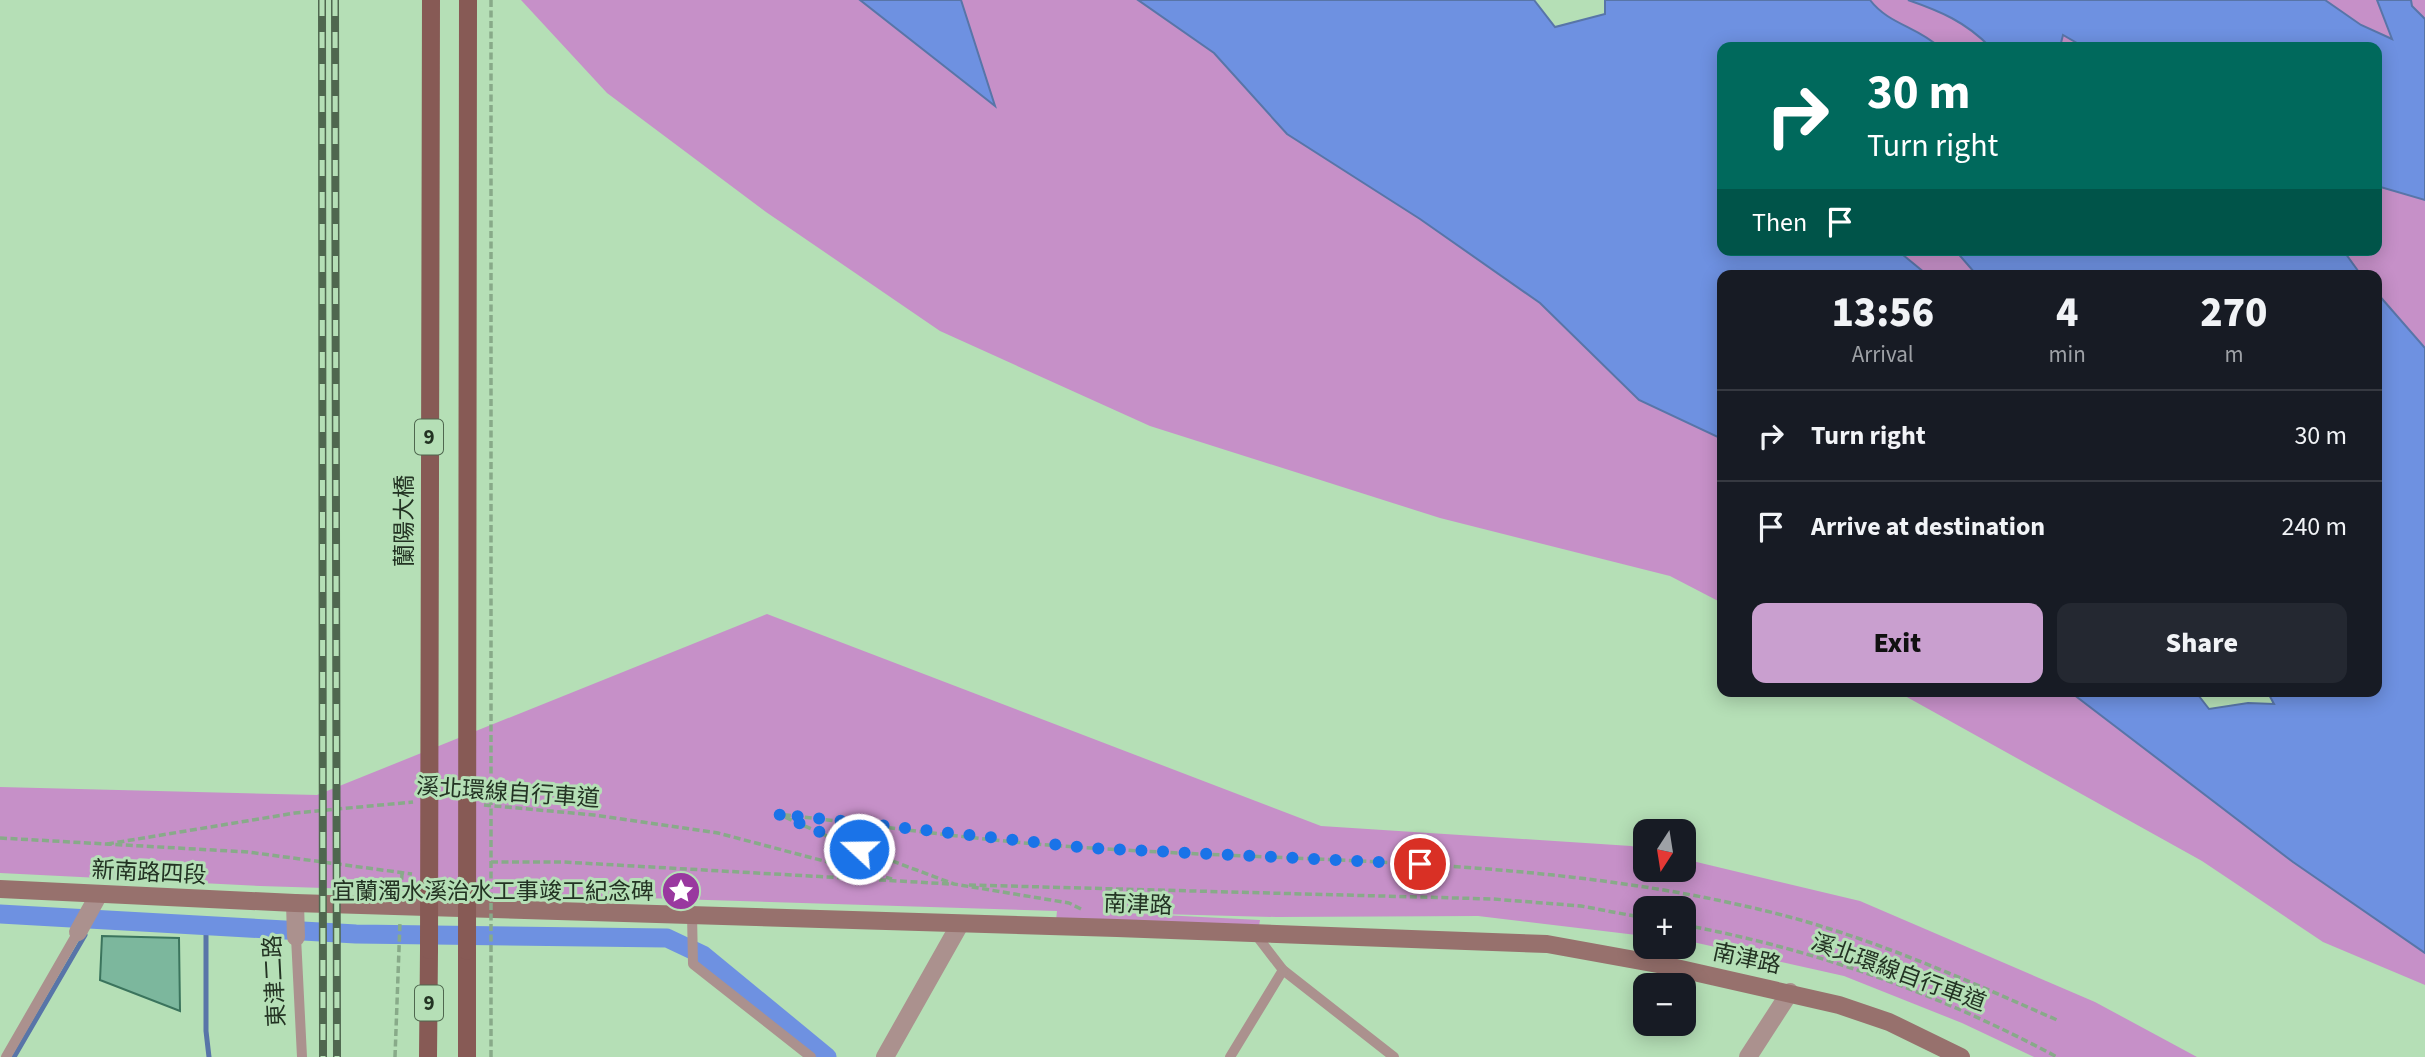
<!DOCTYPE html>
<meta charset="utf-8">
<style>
body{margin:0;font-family:"Source Sans 3","Noto Sans TC",sans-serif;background:#242831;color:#f1f3f6;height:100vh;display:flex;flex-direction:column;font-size:26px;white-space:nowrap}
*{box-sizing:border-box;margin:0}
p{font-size:23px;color:#9ea1a6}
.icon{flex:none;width:38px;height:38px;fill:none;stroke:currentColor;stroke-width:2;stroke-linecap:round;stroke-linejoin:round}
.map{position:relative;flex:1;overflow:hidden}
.side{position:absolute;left:1717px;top:270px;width:665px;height:427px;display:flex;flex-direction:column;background:#171b24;border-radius:14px;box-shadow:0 4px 18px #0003}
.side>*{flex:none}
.banner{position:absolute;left:1717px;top:42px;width:665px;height:214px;border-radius:14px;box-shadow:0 4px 18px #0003;background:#00695c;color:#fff;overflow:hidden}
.needle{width:46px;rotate:192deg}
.fabs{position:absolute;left:1633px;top:819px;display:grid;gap:14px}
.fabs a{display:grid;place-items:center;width:63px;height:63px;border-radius:14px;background:#171b24;box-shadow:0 4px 18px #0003;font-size:35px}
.pin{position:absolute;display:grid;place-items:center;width:60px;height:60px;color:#fff;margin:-30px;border:4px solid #fff;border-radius:50%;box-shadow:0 2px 7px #0007}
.me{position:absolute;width:77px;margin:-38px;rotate:291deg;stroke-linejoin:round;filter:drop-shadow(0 0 5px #0008)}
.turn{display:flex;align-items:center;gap:24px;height:147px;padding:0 35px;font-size:32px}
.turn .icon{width:91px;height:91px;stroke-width:2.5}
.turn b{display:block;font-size:49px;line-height:60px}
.then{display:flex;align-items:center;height:66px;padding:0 35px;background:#0003;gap:14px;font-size:26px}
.eta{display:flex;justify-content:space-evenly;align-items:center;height:119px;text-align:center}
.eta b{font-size:42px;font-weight:800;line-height:49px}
.action{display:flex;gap:14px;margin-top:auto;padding:14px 35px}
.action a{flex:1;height:80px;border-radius:14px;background:#c99fcf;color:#111;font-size:28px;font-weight:800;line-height:80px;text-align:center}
.action a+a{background:#242831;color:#f1f3f6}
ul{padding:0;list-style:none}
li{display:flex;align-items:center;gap:21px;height:91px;padding:0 35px;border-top:2px solid #363941}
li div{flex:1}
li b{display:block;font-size:26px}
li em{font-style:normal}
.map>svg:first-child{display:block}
.green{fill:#c690c8}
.water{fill:#6e91e1;stroke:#5875a8;stroke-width:2}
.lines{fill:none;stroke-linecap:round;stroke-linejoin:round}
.stream{stroke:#5875a8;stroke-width:5}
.canal{stroke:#6e91e1;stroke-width:19}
.building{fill:#7cb79d;stroke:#3b745d;stroke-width:2}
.path{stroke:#88aa89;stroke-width:3.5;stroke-dasharray:7 3.5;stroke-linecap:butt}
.lane{stroke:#ab918e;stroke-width:10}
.street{stroke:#ab918e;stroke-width:18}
.secondary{stroke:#97716d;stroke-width:18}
.primary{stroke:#875a55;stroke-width:18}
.rail-casing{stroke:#4f674f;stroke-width:8}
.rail{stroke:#b5dfb6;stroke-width:5;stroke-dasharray:16;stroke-linecap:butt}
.path-bridge{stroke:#88aa89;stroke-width:3.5;stroke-dasharray:7 3.5;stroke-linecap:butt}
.primary-bridge{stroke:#875a55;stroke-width:18}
.route{stroke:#1a73e8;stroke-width:12;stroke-dasharray:0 21.6}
.labels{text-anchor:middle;stroke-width:6;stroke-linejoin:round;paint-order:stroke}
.shield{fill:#b5dfb6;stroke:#4f674f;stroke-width:2}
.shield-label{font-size:21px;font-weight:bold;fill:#233323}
.street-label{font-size:23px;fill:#233323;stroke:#b5dfb6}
.poi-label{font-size:23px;fill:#233323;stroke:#b5dfb6;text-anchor:end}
</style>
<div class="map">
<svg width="2425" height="1057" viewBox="0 0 2425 1057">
<rect width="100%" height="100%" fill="#b5dfb6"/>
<!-- green -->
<g class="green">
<polygon points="521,0 1138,0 1214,53 1287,134 1420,219 1540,303 1639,400 1722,439 1722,603 1670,576 1440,518 1150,426 940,331 766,212 607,93"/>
<polygon points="1759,0 2003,0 2098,47 1820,47"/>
<polygon points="2325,0 2425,0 2425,78 2361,25"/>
<polygon points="2377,186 2425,200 2425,445 2399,318 2377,293 2376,275 2361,275 2343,250 2376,250"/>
<polygon points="1897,250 1955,250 1976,273 1925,273"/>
<polygon points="767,614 1321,826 1631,846 1645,849 1645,870 1684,870 1684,859 1860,901 2095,1002 2197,1057 2034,1057 1962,1023 1844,976 1684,940 1684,908 1645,908 1645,936 1478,916 1276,917 1123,913 1260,920 1258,932 1056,921 1057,911 260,886 0,873 0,787 317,795"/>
<polygon points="1896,691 2069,691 2293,862 2425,953 2425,985 2323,942 2202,861"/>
</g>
<!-- water -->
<g class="water">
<polygon points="860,0 961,0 995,106"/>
<path d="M 1138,0 L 1534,0 L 1555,27 L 1605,14 L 1605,0 L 1870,0 C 1888,24 1918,27 1939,47 L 1722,47 L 1722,250 L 1897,250 L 1925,273 L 1975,273 L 1955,250 L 2343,250 L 2361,275 L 1722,275 L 1722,439 L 1639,400 L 1540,303 L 1420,219 L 1287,134 L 1214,53 Z"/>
<path d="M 1908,0 L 2325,0 L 2361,25 L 2392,39 L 2377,0 L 2411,0 L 2412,6 L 2425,19 L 2425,200 L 2377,186 L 2376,47 L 2084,47 L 2063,35 L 2060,47 L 1990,47 C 1966,22 1940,11 1908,0 Z"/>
<polygon points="2377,293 2425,348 2425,953 2293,862 2069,691 2195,691 2209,709 2248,703 2274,704 2267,691 2376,691"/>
</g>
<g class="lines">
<!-- stream -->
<g class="stream">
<polyline points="206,926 206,1031 209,1057"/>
<polyline points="14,1057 85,935"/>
</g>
<!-- canal -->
<polyline class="canal" points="0,914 356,934 667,938 703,955 827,1057"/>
</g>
<!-- building -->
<polygon class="building" points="102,936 179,938 180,1011 100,980"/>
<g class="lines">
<!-- path -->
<g class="path">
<polyline points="484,805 594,815 718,833 892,879"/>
<polyline points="0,838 248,852 412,874"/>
<polyline points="107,844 295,813 413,802"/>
<polyline points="491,862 563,862 951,884"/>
<polyline points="969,885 1493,899 1581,906 1645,918"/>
<polyline points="401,890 402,874"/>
<path d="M 1081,909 L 1069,903 L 954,884 L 836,840 L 778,814 C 882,826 987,842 1091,848 C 1315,863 1542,857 1762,910 C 1864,934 1962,978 2057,1020"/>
<path d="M 1684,925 C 1814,949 1940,994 2057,1057"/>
<polyline points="395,1057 400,922"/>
<polyline points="491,1057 491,952"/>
</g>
<!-- lane -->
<g class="lane">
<polyline points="692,914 693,964 811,1057"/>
<polyline points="1256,935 1283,970 1394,1057"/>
<polyline points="296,937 302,1057"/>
<polyline points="6,1057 78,932"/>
<polyline points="1230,1057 1283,970"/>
</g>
<!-- street -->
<g class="street">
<polyline points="295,903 296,937"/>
<polyline points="78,932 99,894"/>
<polyline points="885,1057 960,924"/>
<polyline points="1748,1057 1790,992"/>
</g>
<!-- secondary -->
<polyline class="secondary" points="0,889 295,903 1117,928 1547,944 1663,965 1839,1005 1889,1022 1961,1057"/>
<!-- primary -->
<g class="primary">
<polyline points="467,951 467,1057"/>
<polyline points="428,1057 429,950"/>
</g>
<!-- rail casing -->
<g class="rail-casing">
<g id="rail">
<polyline points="322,0 323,1057"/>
<polyline points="335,0 337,1057"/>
</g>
</g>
<!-- rail -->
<use href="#rail" class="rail"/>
<!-- path-bridge -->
<polyline class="path-bridge" points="491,952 491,0"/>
<!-- primary-bridge -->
<g class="primary-bridge">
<polyline points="429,950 431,0"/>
<polyline points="467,951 468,0"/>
</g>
</g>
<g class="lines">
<!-- route -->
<polyline class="route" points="859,849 778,814 1088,848 1420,864"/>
</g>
<!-- icons -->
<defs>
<g id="sight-disc" transform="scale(2.0125)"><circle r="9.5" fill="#99389f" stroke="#b5dfb6"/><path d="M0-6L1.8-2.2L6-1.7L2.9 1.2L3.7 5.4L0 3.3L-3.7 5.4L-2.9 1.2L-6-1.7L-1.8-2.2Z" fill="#fff"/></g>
</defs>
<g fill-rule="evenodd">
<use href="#sight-disc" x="681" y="891"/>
</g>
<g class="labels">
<!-- shield labels -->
<g class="shield">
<rect x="415" y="419.5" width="28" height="35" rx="5"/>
<rect x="415" y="985.5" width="28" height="35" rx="5"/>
</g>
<g class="shield-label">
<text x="429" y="444">9</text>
<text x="429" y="1010">9</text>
</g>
<!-- street labels -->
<g class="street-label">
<text transform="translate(404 521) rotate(-90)" y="8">蘭陽大橋</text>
<text transform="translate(508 792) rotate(4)" y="8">溪北環線自行車道</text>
<text transform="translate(149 872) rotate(3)" y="8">新南路四段</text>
<text transform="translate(1138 904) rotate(2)" y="8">南津路</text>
<text transform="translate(1747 958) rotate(12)" y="8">南津路</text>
<text transform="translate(1899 972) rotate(20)" y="8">溪北環線自行車道</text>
<text transform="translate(274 981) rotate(-93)" y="8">東津二路</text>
</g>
<!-- poi labels -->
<g class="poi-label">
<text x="654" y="899">宜蘭濁水溪治水工事竣工紀念碑</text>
</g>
</g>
</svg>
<div class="fabs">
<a><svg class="needle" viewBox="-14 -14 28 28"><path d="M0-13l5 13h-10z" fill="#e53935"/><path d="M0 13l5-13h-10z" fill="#9ea1a6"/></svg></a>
<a>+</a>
<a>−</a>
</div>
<div class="pin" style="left:1420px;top:864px;background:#d93025"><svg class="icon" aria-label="arrive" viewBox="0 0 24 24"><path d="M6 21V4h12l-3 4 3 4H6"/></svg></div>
<svg class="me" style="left:859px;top:849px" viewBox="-20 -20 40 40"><circle r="17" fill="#1a73e8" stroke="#fff" stroke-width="3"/><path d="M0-11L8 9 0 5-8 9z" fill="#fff"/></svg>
<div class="banner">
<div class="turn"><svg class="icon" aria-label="right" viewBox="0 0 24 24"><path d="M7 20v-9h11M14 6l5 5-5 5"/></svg><div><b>30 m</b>Turn right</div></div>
<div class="then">Then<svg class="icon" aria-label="arrive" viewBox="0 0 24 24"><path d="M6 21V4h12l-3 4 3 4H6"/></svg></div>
</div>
<section class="side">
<div class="eta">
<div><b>13:56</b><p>Arrival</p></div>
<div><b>4</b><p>min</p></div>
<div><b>270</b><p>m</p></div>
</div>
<ul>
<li><svg class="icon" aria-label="right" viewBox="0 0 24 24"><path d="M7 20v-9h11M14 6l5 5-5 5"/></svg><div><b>Turn right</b></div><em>30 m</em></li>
<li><svg class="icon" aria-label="arrive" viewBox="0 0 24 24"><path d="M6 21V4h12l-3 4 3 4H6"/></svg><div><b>Arrive at destination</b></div><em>240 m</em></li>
</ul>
<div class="action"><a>Exit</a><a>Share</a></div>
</section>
</div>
